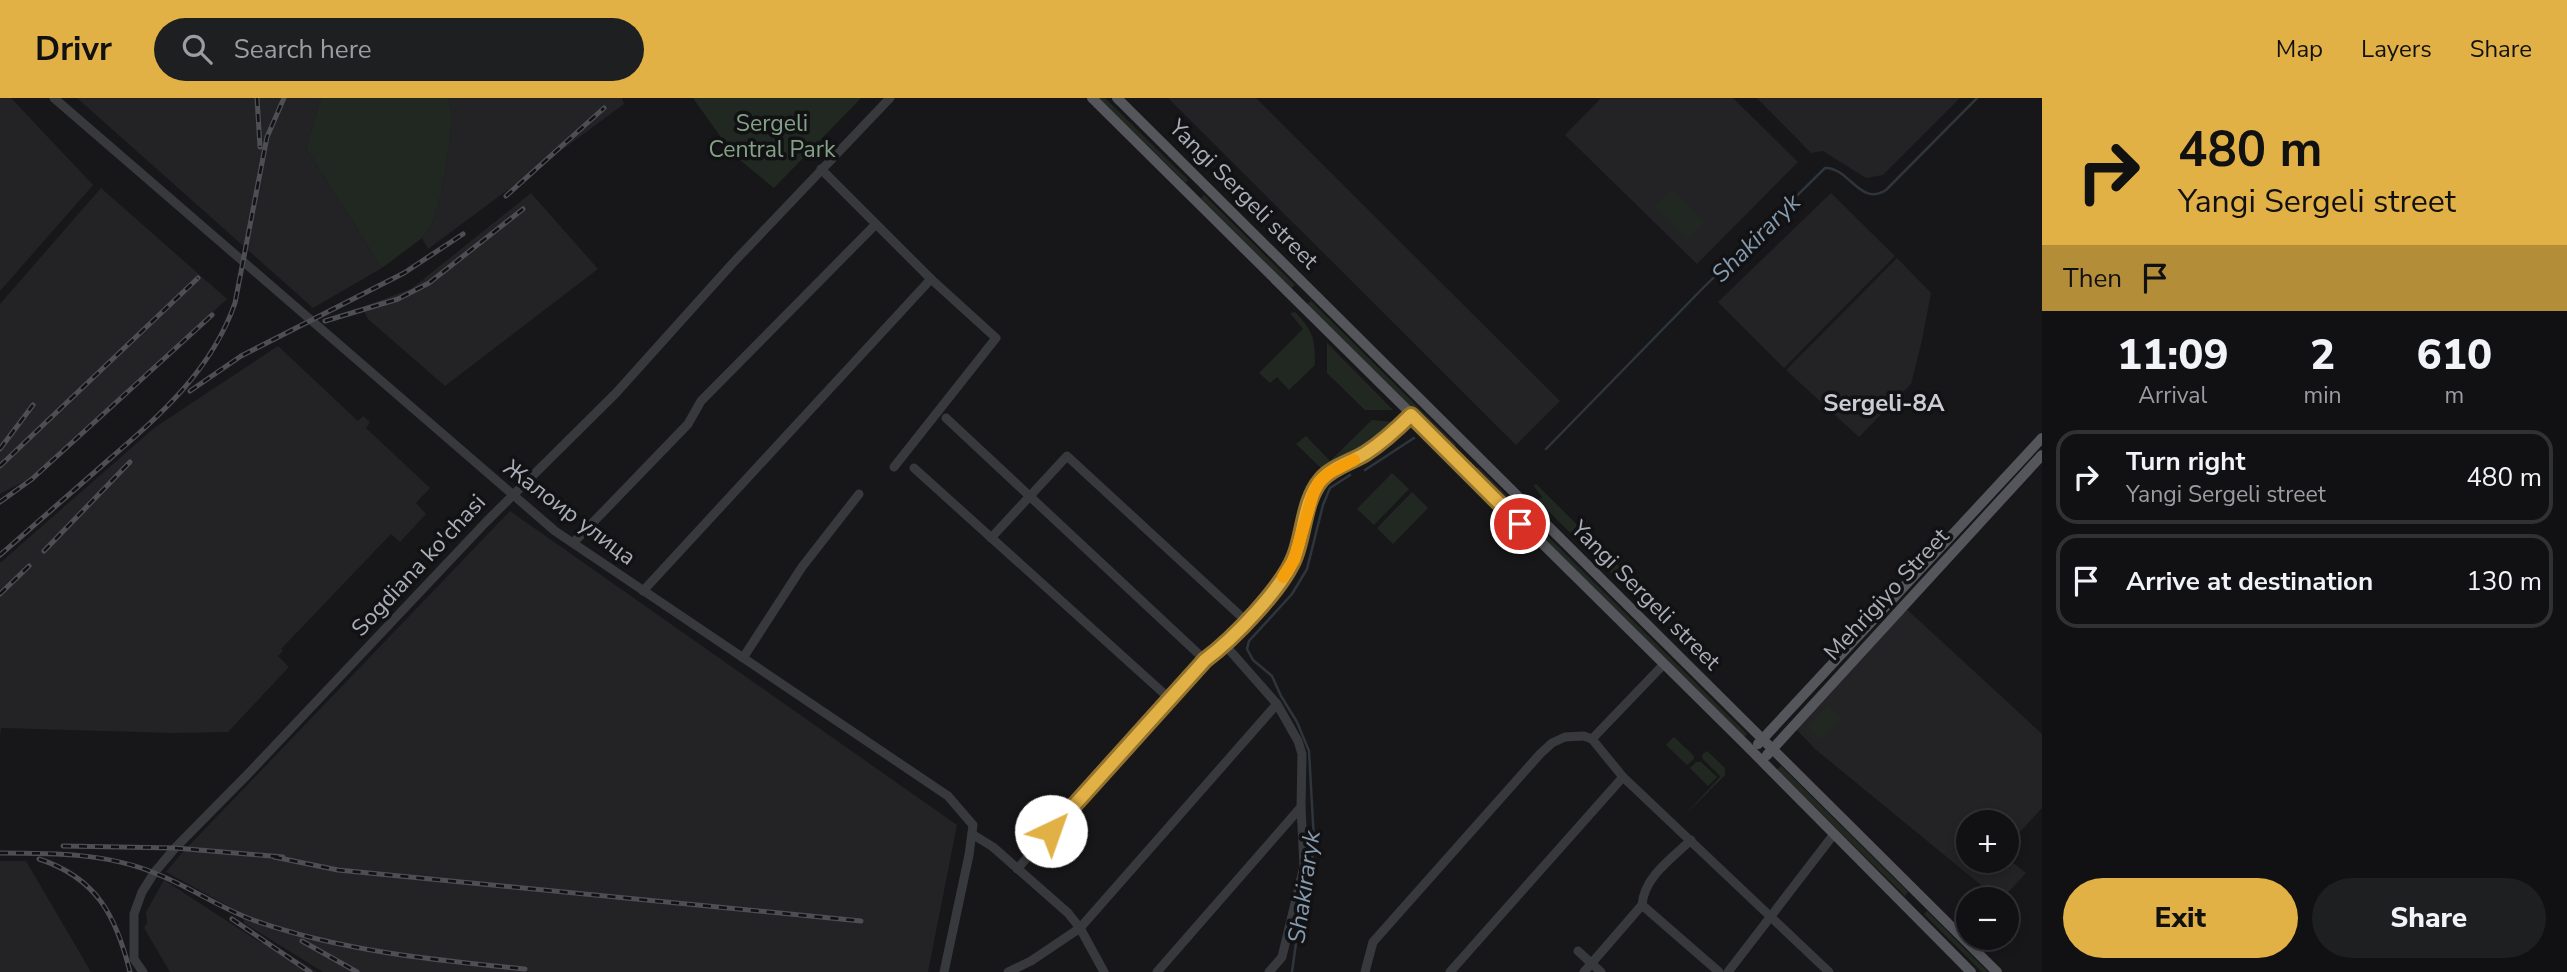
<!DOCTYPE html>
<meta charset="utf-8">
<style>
body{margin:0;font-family:"Nunito Sans",sans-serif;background:#1e1f21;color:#f1f3f6;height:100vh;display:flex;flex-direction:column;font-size:26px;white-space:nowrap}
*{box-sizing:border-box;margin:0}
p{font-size:23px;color:#9c9da0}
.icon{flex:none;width:38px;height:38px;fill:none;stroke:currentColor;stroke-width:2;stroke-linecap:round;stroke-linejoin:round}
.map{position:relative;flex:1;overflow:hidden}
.details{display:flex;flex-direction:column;background:#111113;width:525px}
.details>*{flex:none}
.top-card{background:#e2b146;color:#111;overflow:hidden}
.controls{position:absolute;left:1956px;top:712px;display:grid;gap:14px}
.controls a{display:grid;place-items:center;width:63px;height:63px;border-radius:50%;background:#111113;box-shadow:0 4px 10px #0003,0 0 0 2px #303133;font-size:35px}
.pin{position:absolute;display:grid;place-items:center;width:60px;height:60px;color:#fff;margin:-30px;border:4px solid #fff;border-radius:50%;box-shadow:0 2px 7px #0007}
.me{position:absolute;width:77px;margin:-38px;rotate:42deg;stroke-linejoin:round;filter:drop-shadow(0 0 5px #0008)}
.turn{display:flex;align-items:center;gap:24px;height:147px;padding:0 21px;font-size:32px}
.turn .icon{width:91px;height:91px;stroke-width:2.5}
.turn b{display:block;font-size:49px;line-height:60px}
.then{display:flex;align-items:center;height:66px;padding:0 21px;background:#0003;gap:14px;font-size:26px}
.eta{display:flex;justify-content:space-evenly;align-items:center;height:119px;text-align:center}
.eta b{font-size:42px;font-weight:800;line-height:49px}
.button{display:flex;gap:14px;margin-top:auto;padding:14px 21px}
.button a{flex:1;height:80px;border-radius:42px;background:#e2b146;color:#111;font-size:28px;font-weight:800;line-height:80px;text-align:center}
.button a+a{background:#1e1f21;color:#f1f3f6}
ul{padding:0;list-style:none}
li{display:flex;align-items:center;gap:21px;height:94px;margin:0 14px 10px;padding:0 7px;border:4px solid #303133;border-radius:21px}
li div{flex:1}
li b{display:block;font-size:26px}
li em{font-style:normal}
header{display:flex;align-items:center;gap:42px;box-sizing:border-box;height:98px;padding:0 35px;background:#e2b146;color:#111}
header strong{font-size:33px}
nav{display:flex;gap:38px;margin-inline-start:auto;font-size:24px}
.search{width:490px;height:63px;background:#1e1f21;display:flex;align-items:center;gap:18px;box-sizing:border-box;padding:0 24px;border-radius:38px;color:#9c9da0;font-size:26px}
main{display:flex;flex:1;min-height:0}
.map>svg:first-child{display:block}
.built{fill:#232326}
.green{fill:#212822}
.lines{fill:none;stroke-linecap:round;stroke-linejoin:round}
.stream{stroke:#2e353c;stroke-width:2.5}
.minor{stroke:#38393d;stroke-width:9}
.major{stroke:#55565c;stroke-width:10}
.rail-casing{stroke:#4e4f54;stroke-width:5}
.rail{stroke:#121214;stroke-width:2.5;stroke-dasharray:8;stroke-linecap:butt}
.route-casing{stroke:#93732e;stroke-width:18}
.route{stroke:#e2b146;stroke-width:12}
.slow{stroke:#f59e0b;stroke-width:12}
.labels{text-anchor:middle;stroke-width:7;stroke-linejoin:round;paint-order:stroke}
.park-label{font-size:23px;fill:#83a186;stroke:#121214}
.street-label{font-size:23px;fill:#aaaeb8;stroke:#121214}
.water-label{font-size:24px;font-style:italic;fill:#859baf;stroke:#121214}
.neighbourhood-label{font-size:24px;font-weight:bold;fill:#cbcdd4;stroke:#121214}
</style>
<header>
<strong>Drivr</strong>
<div class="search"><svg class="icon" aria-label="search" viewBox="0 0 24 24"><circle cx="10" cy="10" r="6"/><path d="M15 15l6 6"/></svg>Search here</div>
<nav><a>Map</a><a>Layers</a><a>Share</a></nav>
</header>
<main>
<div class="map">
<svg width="2042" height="874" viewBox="0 0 2042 874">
<rect width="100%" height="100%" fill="#171719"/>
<!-- built -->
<g class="built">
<polygon points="0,0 11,0 93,87 0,193"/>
<polygon points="77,0 321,0 306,50 382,170 313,210"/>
<polygon points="448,0 622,0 624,6 428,151 422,140 433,124 441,96 453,21"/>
<polygon points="1168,0 1256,0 1560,303 1516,347"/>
<polygon points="1601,0 1733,0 1798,64 1697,166 1565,37"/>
<polygon points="1757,0 1960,0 1883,77 1866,80 1823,53 1811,55"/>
<polygon points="101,90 227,201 30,380 0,396 0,206"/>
<polygon points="531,95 598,171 445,288 368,221 362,209 411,191"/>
<polygon points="1831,95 1895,158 1784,270 1718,204"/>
<polygon points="1897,160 1931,195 1922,242 1911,286 1859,339 1786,272"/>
<polygon points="278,248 358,323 363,318 370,324 366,330 430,390 416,405 426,416 400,444 391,436 281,551 283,553 278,558 289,569 228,634 173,635 1,630 0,639 0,465 154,330"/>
<polygon points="510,413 957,727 928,874 323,874 244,825 243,816 166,774 181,756"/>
<polygon points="1900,505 2042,636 2042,710 2007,748 2007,724 1969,724 1969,763 2007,763 2007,760 2026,775 2002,801 1998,801 1815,651 1796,631"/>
<polygon points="0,763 26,763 91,874 0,874"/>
<polygon points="164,782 261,845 266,842 317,874 170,874 144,830 147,825 146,814"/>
</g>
<!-- green -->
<g class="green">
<polygon points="321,0 448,0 453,21 441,96 433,124 422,140 382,170 306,50"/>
<polygon points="693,0 861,0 774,90 724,49 720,38"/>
<polygon points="1099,0 1105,0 1188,82 1186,85"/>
<polygon points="1672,92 1704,125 1687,141 1655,109"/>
<polygon points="1204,97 1295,187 1291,190 1201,100"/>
<polygon points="1311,203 1456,347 1453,350 1307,206"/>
<path d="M 1295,214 C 1314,234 1315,241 1315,267 L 1289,292 L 1277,279 L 1270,285 L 1259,275 L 1303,231 L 1290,215 Z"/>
<polygon points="1327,245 1393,312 1365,312 1327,275"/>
<path d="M 1372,322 L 1394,324 C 1372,344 1347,357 1322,371 L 1296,346 L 1306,338 L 1330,363 Z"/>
<polygon points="1478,369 1747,636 1744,639 1475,372"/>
<polygon points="1392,375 1409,391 1374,427 1357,411"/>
<polygon points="1536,386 1654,503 1647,510 1538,403 1542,399 1534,388"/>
<polygon points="1412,394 1428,410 1393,446 1377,430"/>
<polygon points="1828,608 1841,620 1821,641 1808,629"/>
<polygon points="1674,639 1693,657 1694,661 1687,667 1666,647"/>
<polygon points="1707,653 1725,670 1725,677 1683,719 1719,680 1720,678 1703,661 1702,657"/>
<polygon points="1696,664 1701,664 1717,679 1708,688 1690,670"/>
<polygon points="1781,668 1908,794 1905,798 1777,672"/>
<polygon points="1927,813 1988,874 1982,874 1924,816"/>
</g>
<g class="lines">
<!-- stream -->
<g class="stream">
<path d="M 1546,351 L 1701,192 L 1825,70 C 1849,69 1860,109 1886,92 L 1977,0"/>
<polyline points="1365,372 1414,340"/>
<polyline points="1292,874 1301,809 1311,773 1314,742 1309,653 1297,624 1281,598 1272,578 1253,562 1247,551 1249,543 1292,496 1307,471 1323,407 1330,390 1350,377"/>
</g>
<!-- minor -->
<g class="minor">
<polyline points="54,0 555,433 948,698 973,727 969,757 944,874"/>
<polyline points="821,71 931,181 996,240 894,369"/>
<polyline points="946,320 1205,562"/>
<polyline points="914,370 1170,601"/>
<polyline points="991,440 1067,358 1246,523"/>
<polyline points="574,444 688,326 701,303 875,127"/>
<polyline points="643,493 931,181"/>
<polyline points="743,560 802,469 859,396"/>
<polyline points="1592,641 1664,566"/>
<polyline points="972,736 993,749 1068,815 1080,830 1104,874"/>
<path d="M 1017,771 L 1205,562 C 1232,542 1284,490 1295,458 C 1304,435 1304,401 1321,382 C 1332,369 1352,364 1366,355 C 1383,344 1397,331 1411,317"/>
<polyline points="1642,807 1719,874"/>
<polyline points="1578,853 1601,874"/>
<polyline points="143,874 134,861 134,816 142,794 154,775 175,750 247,677 486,424 616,295 732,166 890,0"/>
<polyline points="1008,874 1031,863 1080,830 1277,606"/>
<polyline points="1157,874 1301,709 1302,656 1298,643 1277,606 1225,547"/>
<polyline points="1269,874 1282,859 1304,768 1301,709"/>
<polyline points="1365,874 1373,844 1540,656 1552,645 1565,639 1584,638 1592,641 1623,679 1829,874"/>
<polyline points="1450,874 1623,679"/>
<path d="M 1584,874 L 1642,807 C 1644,779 1672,760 1691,742"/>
<polyline points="1728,874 1834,736"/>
</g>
<!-- major -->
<g class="major">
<polyline points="1092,0 1745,646 1971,874"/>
<polyline points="1117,0 1997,874"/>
<polyline points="1758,646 2042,340"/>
<polyline points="1767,657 2042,357"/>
</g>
<!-- rail casing -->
<g class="rail-casing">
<g id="rail">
<polyline points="257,0 260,49"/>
<polyline points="506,98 604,10"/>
<polyline points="325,223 398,201 429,185 523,111"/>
<polyline points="190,293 241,258 404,175 463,136"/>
<polyline points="0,351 33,307"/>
<polyline points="0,368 198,180"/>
<polyline points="0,404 32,381 212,217"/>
<polyline points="44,453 130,364"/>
<path d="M 0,457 C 35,426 70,396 105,365 C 159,318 211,274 235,205 L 267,39 L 284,0"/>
<polyline points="0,496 29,468"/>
<polyline points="63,748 175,750 283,759"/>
<path d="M 0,755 C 53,755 108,755 157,776 C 190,789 220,810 253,822 C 340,853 434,862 525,871"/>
<polyline points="274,759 338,772 861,823"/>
<path d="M 39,761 C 97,780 116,818 130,874"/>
<polyline points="232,821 310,874"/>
<polyline points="302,843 357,874"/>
</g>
</g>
<!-- rail -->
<use href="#rail" class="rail"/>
</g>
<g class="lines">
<!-- route casing -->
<g class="route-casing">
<path id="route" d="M 1051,733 L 1205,562 C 1232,542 1283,490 1295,458 C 1304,435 1304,402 1321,382 C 1332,369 1352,364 1366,355 C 1383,344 1397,331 1411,317 L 1520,426"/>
</g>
<!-- route -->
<use href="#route" class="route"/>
<!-- slow -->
<polyline class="slow" points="1283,479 1294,462 1313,396 1319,384 1329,375 1354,362"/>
</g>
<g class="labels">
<!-- park labels -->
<g class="park-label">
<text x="772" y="33">Sergeli<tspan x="772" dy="26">Central Park</tspan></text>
</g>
<!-- street labels -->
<g class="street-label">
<text transform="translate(1244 96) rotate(45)" y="8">Yangi Sergeli street</text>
<text transform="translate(570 414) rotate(37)" y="8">Жалоир улица</text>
<text transform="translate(418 467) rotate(-47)" y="8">Sogdiana ko'chasi</text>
<text transform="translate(1886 496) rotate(-47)" y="8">Mehrigiyo Street</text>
<text transform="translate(1646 497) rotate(45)" y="8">Yangi Sergeli street</text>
</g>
<!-- water labels -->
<g class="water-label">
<text transform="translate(1756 140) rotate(-45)" y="8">Shakiraryk</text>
<text transform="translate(1304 789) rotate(-82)" y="8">Shakiraryk</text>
</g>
<!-- neighbourhood labels -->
<g class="neighbourhood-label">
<text x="1884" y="313">Sergeli-8A</text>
</g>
</g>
</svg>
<div class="controls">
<a>+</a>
<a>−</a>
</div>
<div class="pin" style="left:1520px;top:426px;background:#d93025"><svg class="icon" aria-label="arrive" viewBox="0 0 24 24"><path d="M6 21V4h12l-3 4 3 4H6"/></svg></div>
<svg class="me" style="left:1051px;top:733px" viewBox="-20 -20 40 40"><circle r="19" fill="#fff"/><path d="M0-13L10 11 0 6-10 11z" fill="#e2b146"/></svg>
</div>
<section class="details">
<div class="top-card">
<div class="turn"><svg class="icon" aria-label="right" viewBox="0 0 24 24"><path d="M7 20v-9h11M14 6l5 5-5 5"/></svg><div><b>480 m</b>Yangi Sergeli street</div></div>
<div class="then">Then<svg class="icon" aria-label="arrive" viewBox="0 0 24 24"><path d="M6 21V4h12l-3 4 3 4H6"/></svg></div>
</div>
<div class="eta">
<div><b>11:09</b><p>Arrival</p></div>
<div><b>2</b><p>min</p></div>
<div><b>610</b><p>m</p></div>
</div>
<ul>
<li><svg class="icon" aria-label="right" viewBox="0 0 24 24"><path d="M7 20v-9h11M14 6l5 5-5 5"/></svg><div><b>Turn right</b><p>Yangi Sergeli street</p></div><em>480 m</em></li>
<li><svg class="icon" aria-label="arrive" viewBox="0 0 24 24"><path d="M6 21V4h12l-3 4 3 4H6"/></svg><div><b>Arrive at destination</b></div><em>130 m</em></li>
</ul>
<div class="button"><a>Exit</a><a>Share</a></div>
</section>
</main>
